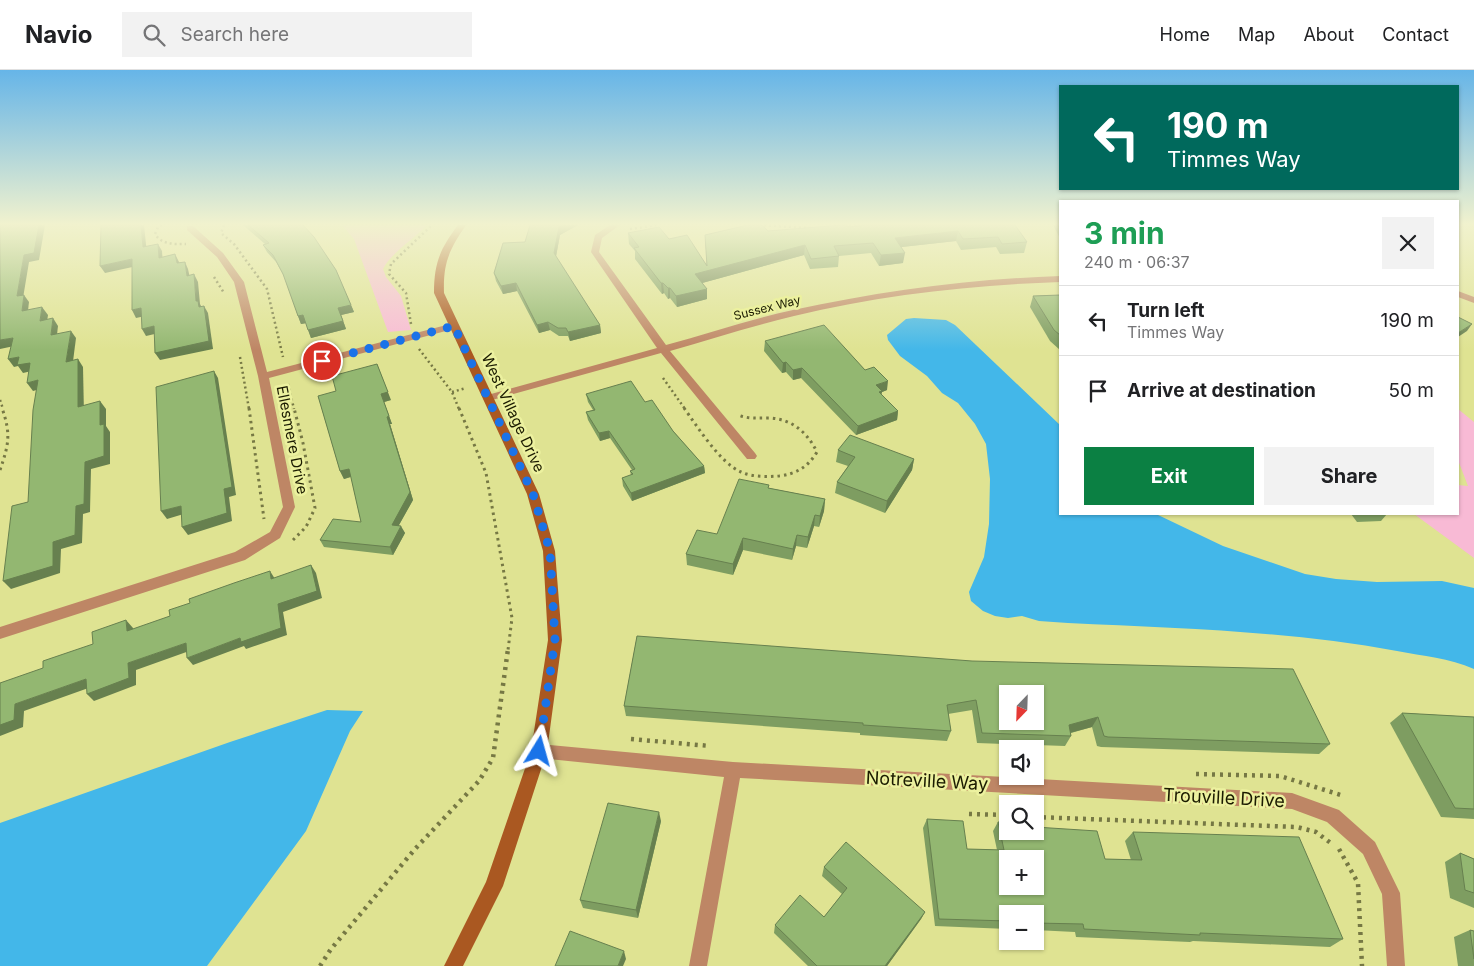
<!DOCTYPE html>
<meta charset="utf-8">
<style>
body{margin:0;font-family:Inter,sans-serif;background:#f2f2f2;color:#202124;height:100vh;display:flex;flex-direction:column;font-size:19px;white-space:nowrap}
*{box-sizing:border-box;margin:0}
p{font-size:16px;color:#757577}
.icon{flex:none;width:28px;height:28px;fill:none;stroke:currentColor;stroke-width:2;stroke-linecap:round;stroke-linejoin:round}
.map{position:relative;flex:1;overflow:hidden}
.details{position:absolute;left:1059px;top:130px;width:400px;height:315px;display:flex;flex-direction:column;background:#fff;border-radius:0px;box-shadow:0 1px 4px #0004}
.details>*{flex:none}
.guide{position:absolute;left:1059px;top:15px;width:400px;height:105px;border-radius:0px;box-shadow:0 1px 4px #0004;background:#00695c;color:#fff;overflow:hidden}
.needle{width:32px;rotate:203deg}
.tools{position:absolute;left:999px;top:615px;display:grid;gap:10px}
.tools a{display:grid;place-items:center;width:45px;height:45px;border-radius:0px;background:#fff;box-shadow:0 1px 4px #0004;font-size:25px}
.pin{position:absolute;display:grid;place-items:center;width:42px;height:42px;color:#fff;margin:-21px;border:2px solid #fff;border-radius:50%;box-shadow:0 1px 5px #0007}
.me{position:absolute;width:55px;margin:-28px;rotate:8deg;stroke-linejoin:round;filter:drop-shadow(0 0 4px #0008)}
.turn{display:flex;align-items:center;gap:18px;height:105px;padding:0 25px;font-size:22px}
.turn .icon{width:65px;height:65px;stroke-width:2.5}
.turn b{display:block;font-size:35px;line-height:42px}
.round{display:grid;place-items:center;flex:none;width:52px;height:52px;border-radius:0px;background:#f2f2f2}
.headline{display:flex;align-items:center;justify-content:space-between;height:85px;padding:0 25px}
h1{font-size:30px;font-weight:700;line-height:38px;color:#1e9e55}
.primary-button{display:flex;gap:10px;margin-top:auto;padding:10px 25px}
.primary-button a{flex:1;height:58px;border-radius:0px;background:#0b8043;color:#fff;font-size:20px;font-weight:700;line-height:58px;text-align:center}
.primary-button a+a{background:#f2f2f2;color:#202124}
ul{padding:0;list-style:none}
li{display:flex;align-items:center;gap:15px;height:70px;padding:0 25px;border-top:1px solid #e0e0e0}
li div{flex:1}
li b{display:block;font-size:19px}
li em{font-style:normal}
header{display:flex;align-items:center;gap:30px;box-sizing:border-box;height:70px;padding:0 25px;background:#fff;border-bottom:1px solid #e0e0e0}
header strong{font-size:24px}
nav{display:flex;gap:28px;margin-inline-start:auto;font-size:18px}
.search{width:350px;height:45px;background:#f2f2f2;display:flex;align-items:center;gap:12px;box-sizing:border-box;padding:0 18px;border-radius:0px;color:#757577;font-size:19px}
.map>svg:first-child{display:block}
.green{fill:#f8bad5}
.water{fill:#43b7e9}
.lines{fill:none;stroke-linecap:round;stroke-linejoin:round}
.path-far2{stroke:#767844;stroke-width:2.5;stroke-dasharray:2 3;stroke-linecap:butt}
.path-far1{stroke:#767844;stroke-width:3;stroke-dasharray:2.5 4;stroke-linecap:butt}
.path{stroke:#767844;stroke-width:4.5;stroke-dasharray:3 5;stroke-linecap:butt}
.street{fill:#be8665;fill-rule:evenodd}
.secondary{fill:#aa5821;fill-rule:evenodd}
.wall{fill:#7e9d61}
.shaded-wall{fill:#67804f}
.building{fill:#93b771;stroke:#67804f;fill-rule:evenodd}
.route{stroke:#1a73e8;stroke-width:9;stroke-dasharray:0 16.2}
.labels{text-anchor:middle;stroke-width:5;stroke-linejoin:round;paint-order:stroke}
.far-street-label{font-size:12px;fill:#1b1b00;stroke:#ecf19f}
.street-label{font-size:15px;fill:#1b1b00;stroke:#ecf19f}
.near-street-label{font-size:18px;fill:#1b1b00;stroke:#ecf19f}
</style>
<header>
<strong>Navio</strong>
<div class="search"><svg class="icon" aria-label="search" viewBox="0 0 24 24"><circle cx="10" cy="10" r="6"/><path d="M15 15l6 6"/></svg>Search here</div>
<nav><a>Home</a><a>Map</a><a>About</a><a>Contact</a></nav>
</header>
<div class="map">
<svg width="1474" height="896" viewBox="0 0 1474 896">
<rect width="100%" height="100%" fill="#dfe392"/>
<!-- green -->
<g class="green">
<path d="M 342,155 L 427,155 C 415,168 390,184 383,199 L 386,207 L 401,226 L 411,260 L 388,262 L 354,169 Z"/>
<polygon points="1458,339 1474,352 1474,488 1414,444 1458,444 1458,415 1468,416 1458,390"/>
</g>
<!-- water -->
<g class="water">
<path d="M 914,248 L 946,250 L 955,255 L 1060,355 L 1060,444 L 1156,444 L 1223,476 L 1305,504 L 1336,509 L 1377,512 L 1442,511 L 1474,518 L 1474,599 C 1449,588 1423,586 1397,581 C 1288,561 1178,558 1068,553 L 1039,551 L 1022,546 L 1008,548 L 995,546 L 983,541 L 971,531 L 969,522 L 984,487 L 989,454 L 990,409 L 986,374 L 975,354 L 958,333 L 942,323 L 927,306 L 900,286 L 888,270 L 887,265 L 906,249 Z"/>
<polygon points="327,640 363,641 350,661 306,761 207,896 0,896 0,753 230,672"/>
</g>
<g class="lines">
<!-- path-far2 -->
<g class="path-far2">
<path d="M 162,155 L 158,157 L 155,164 C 162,175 174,174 186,174"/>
<polyline points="224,155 221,163 234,174 267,219 283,287"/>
<polyline points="759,155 811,158"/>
<polyline points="844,156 860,155"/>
<polyline points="630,159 656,155"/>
<polyline points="214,207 224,223"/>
<polyline points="411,254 406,223 389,204 391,194 432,155"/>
<polyline points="419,279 452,322 459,339"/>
<polyline points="240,287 249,339"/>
<polyline points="663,308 685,339"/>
<polyline points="288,314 294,339"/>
<polyline points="452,322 466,318"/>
<polyline points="0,330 3,339"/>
</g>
<!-- path-far1 -->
<g class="path-far1">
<polyline points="249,338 264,449"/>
<polyline points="459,338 486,403 512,548 508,580"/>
<path d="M 684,338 C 697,356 720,393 741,402 C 752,407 767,407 779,406 C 796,404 808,397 817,382 C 807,362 792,349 769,348 C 758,348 748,349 738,345"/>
<path d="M 0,400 C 9,374 11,364 2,338"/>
<polyline points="293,470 306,457 315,438 303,373 294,338"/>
</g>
<!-- path -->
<g class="path">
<polyline points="631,669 710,676"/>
<polyline points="1196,704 1280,706 1344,726"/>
<polyline points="969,744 1008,745"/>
<polyline points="1035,747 1297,757 1316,762 1332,774"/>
<polyline points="1339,779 1358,813 1362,896"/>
<polyline points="320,896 331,879 415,779 479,711 493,688 508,579"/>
</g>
<!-- street -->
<g class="street">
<path d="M 610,155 L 620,155 L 602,168 L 599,182 L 666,275 C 708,264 750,249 793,240 C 881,221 970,209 1060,206 L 1060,212 C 971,215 880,225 794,246 C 752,256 711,269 670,281 L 755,383 L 757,386 L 755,389 L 747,389 L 661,283 L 492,330 L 484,330 L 483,328 L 484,326 L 657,278 L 591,182 L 595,165 Z"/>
<polygon points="187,156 193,156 223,183 244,212 267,302 454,253 459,256 457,258 269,308 295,437 280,468 245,490 0,569 0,557 235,482 270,462 283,437 258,306 234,212 217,187 187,160"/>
<polygon points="1458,221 1474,227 1474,233 1458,227"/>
<polygon points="539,674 733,692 1292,723 1339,740 1375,772 1400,823 1405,896 1387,896 1382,824 1363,784 1327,752 1292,739 740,708 707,896 689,896 724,707 539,688 533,686 531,681 533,676"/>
</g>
<!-- secondary -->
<path class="secondary" d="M 458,155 L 466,155 C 449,180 443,193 444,223 L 539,424 L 555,481 L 562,570 L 547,681 L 503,816 L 463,896 L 444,896 L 486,812 L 531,681 L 548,570 L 543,481 L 527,424 L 434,223 C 434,193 440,179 458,155 Z"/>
</g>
<!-- wall -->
<g class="wall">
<polygon points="243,155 303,155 351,235 354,242 341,245 346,259 311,268 306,253 301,254 298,246 285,208 276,192 267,182 263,175 265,174"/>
<polygon points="530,155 578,155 560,165 556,187 600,255 601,263 570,271 568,266 559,266 550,260 539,263 517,221 503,224 496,211 494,203 525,172"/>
<polygon points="854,155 1015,155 1027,172 1024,183 1000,184 996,177 961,180 956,171 901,177 903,193 879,196 871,183 839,186 838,197 810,199 804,185 702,213 707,229 677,237 670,228 668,229 664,223 662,224 635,189 635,181 629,174 628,163 669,169 707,194 705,165 855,156"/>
<polygon points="1053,155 1060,155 1060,168"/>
<polygon points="1060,225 1060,280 1050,271 1030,237 1033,226"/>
<polygon points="765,271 865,300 887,320 882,322 881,324 898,341 897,350 856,365 801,308 793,310 786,302 782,303 764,281"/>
<polygon points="586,324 645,332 673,361 704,396 705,403 632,431 623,416 622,408 631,405 630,401 632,400 610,368 600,371 588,350 586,342 593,340 588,332"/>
<polygon points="318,326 391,330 384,332 392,354 390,354 413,430 399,455 405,463 393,485 324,477 320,470 361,452 351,407 344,409 340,401"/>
<polygon points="838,380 914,389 912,400 885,443 835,423 837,412 848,396 836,392"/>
<polygon points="769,418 825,429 824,441 819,457 814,456 807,478 796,476 792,490 743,480 733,505 687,495 686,484 717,464"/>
<polygon points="1351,444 1387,444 1381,451 1357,452"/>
<polygon points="637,566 1330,674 1319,684 1101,677 1097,676 1092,657 1071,663 1071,666 1065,676 977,673 972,640 948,644 951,661 947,671 860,665 860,663 626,646 624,636"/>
<polygon points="1402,643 1474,647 1474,749 1441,747 1390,653"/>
<polygon points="927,749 967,779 997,780 993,761 998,752 1105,789 1131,790 1125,771 1133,762 1343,869 1330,877 1193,871 1190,872 1076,867 1075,862 1035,860 1035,844 1008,844 1008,859 935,856 923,758"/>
<polygon points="661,751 638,848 583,838 580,830"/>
<polygon points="1460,783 1474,789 1474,838 1450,828 1445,792"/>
<polygon points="824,797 925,842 921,849 887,896 808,896 774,863 775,855 824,847 842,824 822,806"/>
<polygon points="1470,860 1474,861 1474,896 1458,896 1454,867"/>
</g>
<!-- shaded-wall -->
<g class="shaded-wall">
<polygon points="39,155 45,155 39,190 29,192 22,234 17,226 24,185"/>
<polygon points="141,155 144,155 147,184 143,177"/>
<polygon points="563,155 578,155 560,165 555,191 554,183 559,157"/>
<polygon points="958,161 956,171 893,178 895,168"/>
<polygon points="158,174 162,181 163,195 159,188"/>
<polygon points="805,175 804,185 695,215 695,204"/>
<polygon points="905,183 903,193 879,196 881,185"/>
<polygon points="175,184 179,192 181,201 177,193"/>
<polygon points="132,189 137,196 105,203 100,196"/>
<polygon points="185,192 188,199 191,213 187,206"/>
<polygon points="194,204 198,212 200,234 202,238 203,245 196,231"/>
<polygon points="516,213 517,221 503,224 501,216"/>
<polygon points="661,213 663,213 664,223 662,224"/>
<polygon points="668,218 670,218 670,228 668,229"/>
<polygon points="707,219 707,229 677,237 676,226"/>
<polygon points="24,225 29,232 27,249 22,241"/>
<polygon points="351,235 354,242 341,245 346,259 311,268 308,260 338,238"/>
<polygon points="204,236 208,243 213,279 160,290 155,283"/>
<polygon points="42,237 48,245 46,258 40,251"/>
<polygon points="141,238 145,246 136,248 132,240"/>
<polygon points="303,245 307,253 301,254 298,246"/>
<polygon points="53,248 58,256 56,273 51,265"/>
<polygon points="548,252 550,260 539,263 537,255"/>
<polygon points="1472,254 1467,261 1458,267 1458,263"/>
<polygon points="600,255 601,263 570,271 568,262"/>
<polygon points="154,256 159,263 146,266 142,259"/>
<polygon points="71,261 76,268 72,299 66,292"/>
<polygon points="13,268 19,275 0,279 0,270"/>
<polygon points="19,287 30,293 36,300 23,303 18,296 14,297 8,289"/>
<polygon points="78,289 83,297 84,345 78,337"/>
<polygon points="786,292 786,302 782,303 783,293"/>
<polygon points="377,294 391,330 384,332 392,354 390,354 413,430 395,462 392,455 381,324"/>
<polygon points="802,298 801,308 793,310 793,300"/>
<polygon points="214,301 218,308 236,425 229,427 232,451 188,465 182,457 224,419"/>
<polygon points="38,310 44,318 33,321 27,313"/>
<polygon points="888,311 887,320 882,322 880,330 876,315"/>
<polygon points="100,331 106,339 106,356 110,362 110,394 91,399 90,442 83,444 82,473 61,479 60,503 11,519 3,511 53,472 76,436 85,392 100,355"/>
<polygon points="898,341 897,350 856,365 858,356"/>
<polygon points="609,361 610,368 600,371 599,363"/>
<polygon points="914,389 912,400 885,443 887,431"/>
<polygon points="704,396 705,403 632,431 631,423"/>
<polygon points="349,399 353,406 344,409 340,401"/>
<polygon points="825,429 824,441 819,457 820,446"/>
<polygon points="181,436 187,443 167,449 161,441"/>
<polygon points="815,445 814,456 807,478 808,467"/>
<polygon points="401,456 405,463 393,485 390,477"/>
<polygon points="797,465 796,476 792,490 793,479"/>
<polygon points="743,468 743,480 733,505 733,494"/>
<polygon points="311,495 316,503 322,528 283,542 287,565 246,579 244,576 193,595 187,588 240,568 278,534"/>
<polygon points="270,501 275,509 271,509"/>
<polygon points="126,550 133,558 134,568 127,561"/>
<polygon points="186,573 192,580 136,600 136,615 94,631 87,624 128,593"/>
<polygon points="86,609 94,616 24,641 23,657 0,666 0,655 15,634"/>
<polygon points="1098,647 1092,657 1062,665 1069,655"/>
<polygon points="659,742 661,751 638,848 636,840"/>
<polygon points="925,842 921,849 887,896 885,896"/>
<polygon points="624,881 626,889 623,896 618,896"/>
</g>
<!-- building -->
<g class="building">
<polygon points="0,155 39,155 34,183 24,185 17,226 24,225 22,241 42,237 40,251 53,248 51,265 71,261 66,292 78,289 78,337 100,331 100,355 104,354 104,386 85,392 84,434 76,436 75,465 53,472 53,496 3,511 12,436 28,432 33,340 38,310 27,313 30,293 17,295 19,287 8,289 13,268 0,270"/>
<polygon points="101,155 141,155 143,177 158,174 159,188 175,184 177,193 185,192 187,206 194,204 196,231 198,231 199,237 204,236 209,271 155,283 154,256 142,259 141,238 132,240 132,189 100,196"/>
<polygon points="248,155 303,155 314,167 336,200 351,235 338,238 343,251 308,260 303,245 298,246 283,204 273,185 263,175 269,173"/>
<polygon points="530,155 563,155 559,157 554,183 600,255 568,262 566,258 558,258 548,252 537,255 516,213 501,216 494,203 503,173 525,172"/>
<polygon points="748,155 762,155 768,161 842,155 847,155 847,157 862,156 861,155 1015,155 1027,172 1002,174 998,167 963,169 958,161 895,168 905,183 881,185 873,173 834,176 839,186 811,189 805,175 695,204 707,219 676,226 670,218 668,218 663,213 661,213 634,178 639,177 628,163 659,157 669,169 687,165 707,196 705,165"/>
<polygon points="1060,225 1060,265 1054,260 1033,226"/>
<polygon points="1458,247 1472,254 1458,263"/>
<polygon points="824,255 865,300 874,297 888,311 876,315 882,321 879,322 898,341 858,356 802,298 793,300 786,292 783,293 765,271"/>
<polygon points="377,294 388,322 381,324 389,346 387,347 410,422 392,455 401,456 390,477 320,470 333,449 361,452 349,399 340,401 318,326 336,321 332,306"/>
<polygon points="214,301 232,417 224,419 227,443 182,457 181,436 161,441 156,317"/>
<polygon points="631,311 645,332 652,330 673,361 704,396 631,423 622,408 633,404 630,401 635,399 609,361 599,363 586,342 595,340 586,324"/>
<polygon points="850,365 914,389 887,431 837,412 855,387 838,380"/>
<polygon points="739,409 769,415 768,418 825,429 820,446 815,445 808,467 797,465 793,479 743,468 733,494 686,484 697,460 717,464"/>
<polygon points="311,495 317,521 278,534 281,558 241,572 240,568 187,588 186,573 128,593 129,608 87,624 86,609 15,634 14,650 0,655 0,613 43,598 43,591 93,574 92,562 126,550 127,561 170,546 169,540 190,533 189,529 234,513 270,501 271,509"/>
<path d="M 637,566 L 972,591 L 1293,599 L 1330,674 L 1108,667 L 1104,666 L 1098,647 L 1069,655 L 1071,666 L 982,663 L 976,630 L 947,635 L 951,661 L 863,655 L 863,653 L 624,636 ZM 1008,624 L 1035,624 L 1035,651 L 1008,651 Z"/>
<polygon points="1402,643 1474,647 1474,739 1455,738"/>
<polygon points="608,733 659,742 636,840 580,830"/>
<path d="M 927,749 L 963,751 L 967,779 L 1004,780 L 998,752 L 1008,752 L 1008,761 L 1035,761 L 1035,757 L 1097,761 L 1105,789 L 1142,790 L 1133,762 L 1299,767 L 1343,869 L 1200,863 L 1200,865 L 1084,859 L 1083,854 L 1035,853 L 1035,844 L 1008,844 L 1008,851 L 939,849 ZM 1008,789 L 1035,789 L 1035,816 L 1008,816 Z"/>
<polygon points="846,772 925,842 885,896 817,896 775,855 800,825 824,847 847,818 824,797"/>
<polygon points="1460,783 1474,789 1474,823 1465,820"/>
<polygon points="1470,860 1474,861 1474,889"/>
<polygon points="570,861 624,881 618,896 555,896"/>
</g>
<!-- sky -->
<linearGradient id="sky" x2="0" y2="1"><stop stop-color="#66b5e8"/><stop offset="0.55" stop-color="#f1f2ce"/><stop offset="1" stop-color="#f1f2ce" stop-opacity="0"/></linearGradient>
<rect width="1474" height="280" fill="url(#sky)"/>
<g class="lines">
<!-- route -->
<polyline class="route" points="322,291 454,256 533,424 550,481 555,570 539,681"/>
</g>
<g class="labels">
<!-- far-street labels -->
<g class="far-street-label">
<text transform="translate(767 238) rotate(-14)" y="4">Sussex Way</text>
</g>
<!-- street labels -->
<g class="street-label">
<text transform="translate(513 343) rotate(65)" y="5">West Village Drive</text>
<text transform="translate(292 370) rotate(79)" y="5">Ellesmere Drive</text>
</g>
<!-- near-street labels -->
<g class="near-street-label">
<text transform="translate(927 711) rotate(3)" y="6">Notreville Way</text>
<text transform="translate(1224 728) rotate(3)" y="6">Trouville Drive</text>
</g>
</g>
</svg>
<div class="tools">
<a><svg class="needle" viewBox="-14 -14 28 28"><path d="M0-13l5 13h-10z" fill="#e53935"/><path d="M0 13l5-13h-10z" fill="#757577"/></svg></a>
<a><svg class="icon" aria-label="sound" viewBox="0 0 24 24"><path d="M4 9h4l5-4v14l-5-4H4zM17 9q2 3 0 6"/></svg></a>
<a><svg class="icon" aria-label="search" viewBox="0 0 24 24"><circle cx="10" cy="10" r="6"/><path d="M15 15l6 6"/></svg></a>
<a>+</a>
<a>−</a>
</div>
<div class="pin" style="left:322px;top:291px;background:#d93025"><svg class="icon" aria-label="arrive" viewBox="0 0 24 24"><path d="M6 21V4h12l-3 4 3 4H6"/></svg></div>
<svg class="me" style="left:539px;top:681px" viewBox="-20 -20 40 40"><path d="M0-17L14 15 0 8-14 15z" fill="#1a73e8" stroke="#fff" stroke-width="4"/></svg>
<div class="guide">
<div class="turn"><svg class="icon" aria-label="left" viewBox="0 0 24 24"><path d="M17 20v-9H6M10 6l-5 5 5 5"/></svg><div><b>190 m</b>Timmes Way</div></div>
</div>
<section class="details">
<div class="headline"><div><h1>3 min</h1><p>240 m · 06:37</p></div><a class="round"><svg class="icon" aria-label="close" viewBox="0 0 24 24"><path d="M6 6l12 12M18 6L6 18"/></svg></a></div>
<ul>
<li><svg class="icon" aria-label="left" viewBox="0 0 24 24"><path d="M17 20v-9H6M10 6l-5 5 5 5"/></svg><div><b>Turn left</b><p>Timmes Way</p></div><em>190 m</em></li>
<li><svg class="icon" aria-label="arrive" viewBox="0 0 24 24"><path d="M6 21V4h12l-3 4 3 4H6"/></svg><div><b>Arrive at destination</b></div><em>50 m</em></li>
</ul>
<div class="primary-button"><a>Exit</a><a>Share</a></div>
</section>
</div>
